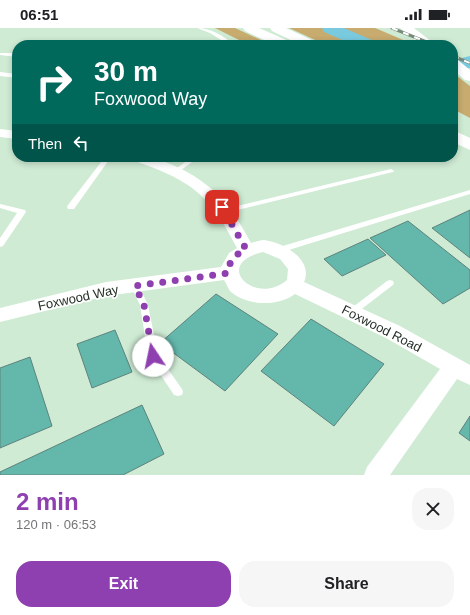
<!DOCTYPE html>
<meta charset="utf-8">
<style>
body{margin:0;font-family:Arial,sans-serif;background:#f6f6f6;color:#202124;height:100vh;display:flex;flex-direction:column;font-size:15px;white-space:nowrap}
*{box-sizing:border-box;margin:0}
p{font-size:13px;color:#757577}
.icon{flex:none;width:22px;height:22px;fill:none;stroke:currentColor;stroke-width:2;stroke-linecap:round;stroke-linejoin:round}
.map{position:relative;height:447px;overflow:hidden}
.drawer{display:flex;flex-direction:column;background:#fff;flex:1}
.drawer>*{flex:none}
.banner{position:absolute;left:12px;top:12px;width:446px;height:122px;border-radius:16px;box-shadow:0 2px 6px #0003;background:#00695c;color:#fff;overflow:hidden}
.pin{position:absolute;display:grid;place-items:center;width:34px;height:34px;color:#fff;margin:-17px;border-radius:8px;box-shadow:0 2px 6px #0006}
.me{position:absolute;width:44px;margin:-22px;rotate:349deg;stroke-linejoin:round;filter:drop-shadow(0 0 3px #0008)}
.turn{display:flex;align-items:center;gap:14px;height:84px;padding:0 16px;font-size:18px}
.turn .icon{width:52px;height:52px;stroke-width:2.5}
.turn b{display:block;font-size:28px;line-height:34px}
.then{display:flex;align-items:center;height:38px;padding:0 16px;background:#0003;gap:8px;font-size:15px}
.round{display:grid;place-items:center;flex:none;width:42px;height:42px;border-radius:16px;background:#f6f6f6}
.overview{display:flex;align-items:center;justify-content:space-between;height:68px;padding:0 16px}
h1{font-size:24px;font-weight:800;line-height:30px;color:#8f40b0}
.action{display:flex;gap:8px;margin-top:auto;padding:8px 16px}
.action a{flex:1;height:46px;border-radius:16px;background:#8f40b0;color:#fff;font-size:16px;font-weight:800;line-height:46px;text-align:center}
.action a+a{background:#f6f6f6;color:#202124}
.status{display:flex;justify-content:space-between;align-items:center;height:28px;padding:0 20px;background:#fff;direction:ltr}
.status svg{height:11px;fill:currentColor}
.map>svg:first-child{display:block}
.forest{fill:#c7ab6f}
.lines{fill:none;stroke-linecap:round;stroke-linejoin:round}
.river{fill:#79cadf;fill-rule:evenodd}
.building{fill:#63b7ab;stroke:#5e837d}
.service{fill:#fff;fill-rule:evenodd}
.minor{fill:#fff;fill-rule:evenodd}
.secondary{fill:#fff;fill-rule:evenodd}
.trunk{fill:#fff;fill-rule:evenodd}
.rail-casing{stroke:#798c7c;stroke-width:3}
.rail{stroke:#fff;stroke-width:2;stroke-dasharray:6;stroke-linecap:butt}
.route{stroke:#8f40b0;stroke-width:7;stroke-dasharray:0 12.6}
.labels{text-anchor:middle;stroke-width:3.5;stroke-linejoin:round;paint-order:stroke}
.street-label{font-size:13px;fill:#253027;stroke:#fff}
</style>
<div class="status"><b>06:51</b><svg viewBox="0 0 49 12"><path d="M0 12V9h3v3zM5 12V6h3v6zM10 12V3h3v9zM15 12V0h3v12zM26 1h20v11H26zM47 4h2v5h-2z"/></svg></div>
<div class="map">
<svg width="470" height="447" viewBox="0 0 470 447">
<rect width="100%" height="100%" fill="#cfebd4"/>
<!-- forest -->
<g class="forest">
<polygon points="215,0 235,0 272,17 249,17"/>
<polygon points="289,0 375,0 415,17 326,17"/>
<polygon points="453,45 470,58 470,90 453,81"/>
</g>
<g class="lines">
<!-- river -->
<g class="river">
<polygon points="322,0 344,0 374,13 377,17 354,17 324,4"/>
<polygon points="470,28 470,40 453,44 453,32"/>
</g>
</g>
<!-- building -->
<g class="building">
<polygon points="470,182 470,230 432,200"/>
<polygon points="408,193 470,242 470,260 443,276 370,210"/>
<polygon points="368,211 386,227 342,248 324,231"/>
<polygon points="216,266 278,306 225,363 160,315"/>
<polygon points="311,291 384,336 334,398 261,343"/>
<polygon points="115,302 132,344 92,360 77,316"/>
<polygon points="30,329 52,398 0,420 0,340"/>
<polygon points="142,377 164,426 123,447 0,447 0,444"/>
<polygon points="470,388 470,413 459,405"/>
</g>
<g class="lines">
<!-- service -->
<g class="service">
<path d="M 197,0 C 211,0 224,8 234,17 L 229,17 L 210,5 Z"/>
<polygon points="0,25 17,25 17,29 0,27"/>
<polygon points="0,44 17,46 17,50 0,48"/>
<polygon points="105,129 111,129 74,181 68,181 67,179 68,177"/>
<polygon points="192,129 199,129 177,145 173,145 173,143"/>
<polygon points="391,141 394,143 393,144 225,185 221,183 225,181"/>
<polygon points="470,162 470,166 279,225 275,222 276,220"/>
<polygon points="0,176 25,182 26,184 3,218 0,219 0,210 17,185 0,180"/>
<polygon points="390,252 393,253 394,255 393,257 355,286 352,287 349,286 348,284 349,282 387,253"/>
<polygon points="135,255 138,256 148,277 158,327 182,361 183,364 182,367 178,368 174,367 148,328 140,277 131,258 132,256"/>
</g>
<!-- minor -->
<g class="minor">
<polygon points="0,101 17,103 17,111 0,109"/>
<path d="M 130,129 C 137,129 145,128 152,129 C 159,131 167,135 175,138 C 213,155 232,179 251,215 C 255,214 260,212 264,212 C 283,214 314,232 304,254 L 400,298 L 470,337 L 470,357 L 457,351 L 390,447 L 364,447 L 367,439 L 440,341 L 386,310 L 295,266 C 278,279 246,278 230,263 C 228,260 226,255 224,252 L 106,268 L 0,294 L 0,280 L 106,254 L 221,239 L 229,225 L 237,220 C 209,165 190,152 132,132 ZM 263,224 L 280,231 L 288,241 L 287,252 C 255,279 211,236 263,224 Z"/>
</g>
<!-- secondary -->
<g class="secondary">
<polygon points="400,0 414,0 436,17 421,17"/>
<polygon points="453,31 458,32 470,42 470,53 465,52 453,42"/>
</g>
<!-- trunk -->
<g class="trunk">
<polygon points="243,0 259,0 291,14 293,17 275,17 245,3"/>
<polygon points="270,0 286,0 316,14 318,17 301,17 272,3"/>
<polygon points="453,102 470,110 470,122 453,114"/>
</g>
<!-- rail casing -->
<g class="rail-casing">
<g id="rail">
<polyline points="392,0 434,17"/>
<polyline points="453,28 470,35"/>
</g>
</g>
<!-- rail -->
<use href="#rail" class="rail"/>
</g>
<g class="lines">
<!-- route -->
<path class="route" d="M 153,328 L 144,277 L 135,258 L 228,245 C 229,232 235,227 246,221 L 222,179"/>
</g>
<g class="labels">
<!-- street labels -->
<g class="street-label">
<text transform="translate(78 269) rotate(-12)" y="5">Foxwood Way</text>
<text transform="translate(382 300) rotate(27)" y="5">Foxwood Road</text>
</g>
</g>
</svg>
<div class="pin" style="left:222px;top:179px;background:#d93025"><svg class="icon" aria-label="arrive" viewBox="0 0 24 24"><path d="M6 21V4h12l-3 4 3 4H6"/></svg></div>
<svg class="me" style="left:153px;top:328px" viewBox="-20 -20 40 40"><circle r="19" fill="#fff"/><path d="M0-13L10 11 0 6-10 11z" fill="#8f40b0"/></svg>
<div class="banner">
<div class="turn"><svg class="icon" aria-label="right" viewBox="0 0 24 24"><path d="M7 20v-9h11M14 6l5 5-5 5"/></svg><div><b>30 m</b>Foxwood Way</div></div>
<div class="then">Then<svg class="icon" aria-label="left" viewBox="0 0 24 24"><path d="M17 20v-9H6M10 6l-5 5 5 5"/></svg></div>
</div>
</div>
<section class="drawer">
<div class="overview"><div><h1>2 min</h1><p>120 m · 06:53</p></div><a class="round"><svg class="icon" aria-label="close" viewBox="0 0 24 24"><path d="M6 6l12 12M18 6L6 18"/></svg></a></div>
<div class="action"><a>Exit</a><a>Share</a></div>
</section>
